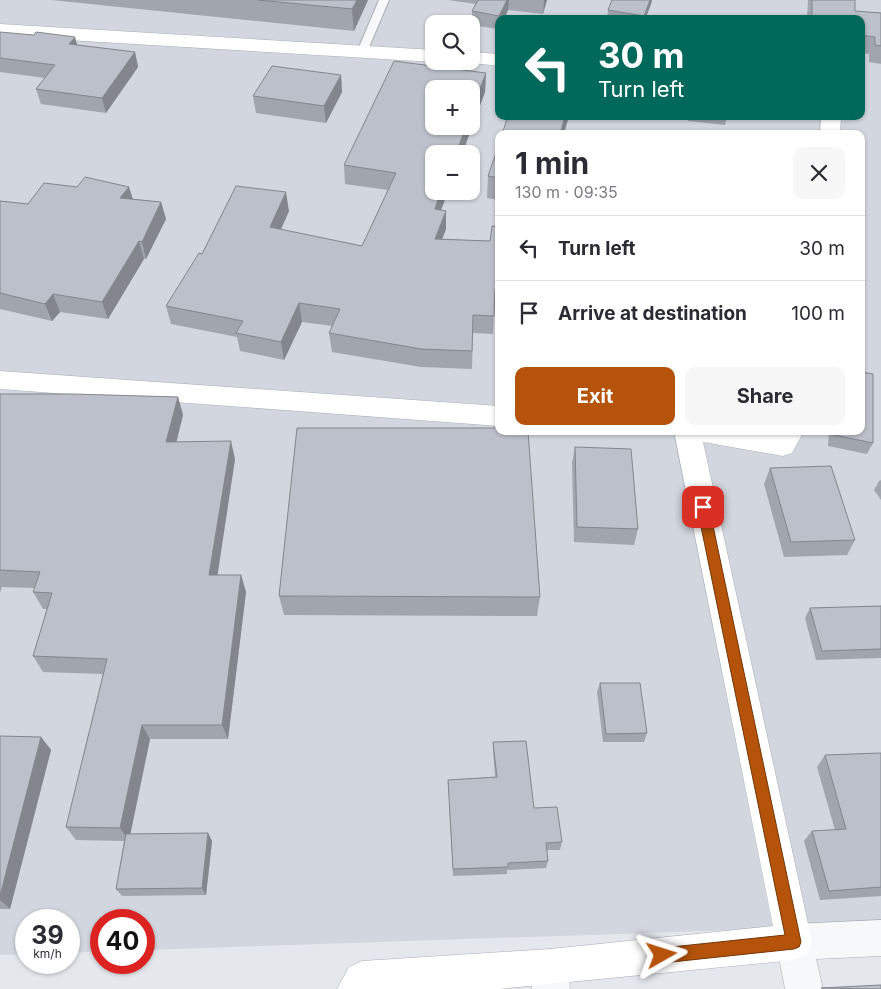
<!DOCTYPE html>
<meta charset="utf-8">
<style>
body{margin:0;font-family:Inter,sans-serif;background:#f7f7f7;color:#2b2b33;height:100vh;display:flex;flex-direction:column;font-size:19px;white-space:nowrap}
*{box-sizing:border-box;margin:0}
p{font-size:16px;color:#7c7c81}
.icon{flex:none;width:28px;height:28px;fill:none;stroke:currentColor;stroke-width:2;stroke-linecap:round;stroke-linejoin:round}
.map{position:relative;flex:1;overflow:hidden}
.drawer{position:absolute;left:495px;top:130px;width:370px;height:305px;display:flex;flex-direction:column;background:#fff;border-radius:10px;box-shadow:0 1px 4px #0004}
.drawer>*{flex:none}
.banner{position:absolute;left:495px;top:15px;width:370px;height:105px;border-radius:10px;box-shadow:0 1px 4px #0004;background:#00695c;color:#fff;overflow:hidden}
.controls{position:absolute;left:425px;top:15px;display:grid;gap:10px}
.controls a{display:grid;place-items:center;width:55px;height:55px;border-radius:10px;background:#fff;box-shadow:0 1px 4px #0004;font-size:25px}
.speed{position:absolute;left:15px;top:909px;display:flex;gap:10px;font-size:25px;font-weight:700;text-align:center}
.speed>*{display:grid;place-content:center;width:65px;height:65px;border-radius:50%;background:#fff;box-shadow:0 1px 4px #0004;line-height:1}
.speed small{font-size:12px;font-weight:400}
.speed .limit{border:8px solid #d22;background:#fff;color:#111}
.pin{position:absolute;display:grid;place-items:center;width:42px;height:42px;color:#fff;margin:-21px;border-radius:10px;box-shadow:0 2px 8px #0006}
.me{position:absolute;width:55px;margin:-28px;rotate:84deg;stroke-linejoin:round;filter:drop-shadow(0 0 4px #0008)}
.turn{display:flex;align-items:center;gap:18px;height:105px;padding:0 20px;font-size:22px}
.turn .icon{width:65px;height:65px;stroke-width:2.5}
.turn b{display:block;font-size:35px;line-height:42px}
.round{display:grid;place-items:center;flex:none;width:52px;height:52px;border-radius:10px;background:#f7f7f7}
.overview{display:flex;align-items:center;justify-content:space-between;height:85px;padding:0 20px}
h1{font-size:30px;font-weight:700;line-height:38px}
.button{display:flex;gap:10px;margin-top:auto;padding:10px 20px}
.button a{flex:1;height:58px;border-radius:10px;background:#b45309;color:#fff;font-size:20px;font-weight:700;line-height:58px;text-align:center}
.button a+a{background:#f7f7f7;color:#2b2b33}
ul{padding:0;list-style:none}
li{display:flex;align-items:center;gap:15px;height:65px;padding:0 20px;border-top:1px solid #e1e1e2}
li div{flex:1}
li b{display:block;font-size:19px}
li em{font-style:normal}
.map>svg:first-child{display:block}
.built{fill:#d2d6de;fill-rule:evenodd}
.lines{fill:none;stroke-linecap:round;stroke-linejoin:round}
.lane-casing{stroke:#a9aeb7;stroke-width:2}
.street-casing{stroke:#a9aeb7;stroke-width:1}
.secondary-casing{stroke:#a9aeb7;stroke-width:1}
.lane{fill:#f7f8fa;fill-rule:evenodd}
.street{fill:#f7f8fa;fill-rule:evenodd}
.secondary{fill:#fff;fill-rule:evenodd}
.wall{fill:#a1a5ae}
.shaded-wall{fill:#83868d}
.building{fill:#bbc0ca;stroke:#83868d}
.route{fill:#b45309;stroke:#753606}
</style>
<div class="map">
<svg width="881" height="989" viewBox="0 0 881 989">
<rect width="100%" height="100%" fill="#e4e7ec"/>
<!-- built -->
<path class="built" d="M 0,0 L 881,0 L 881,925 L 144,950 L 144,920 L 101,920 L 101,951 L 69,953 L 69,920 L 26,920 L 26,954 L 0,955 ZM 499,19 L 861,19 L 861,116 L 499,116 ZM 434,24 L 471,24 L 471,61 L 434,61 ZM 434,89 L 471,89 L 471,126 L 434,126 ZM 499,134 L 861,134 L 861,431 L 499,431 ZM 434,154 L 471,154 L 471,191 L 434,191 Z"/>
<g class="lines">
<!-- lane casing -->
<g class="lane-casing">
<polygon id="lane" points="379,0 389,0 367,52 358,54 357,52"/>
</g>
<!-- street casing -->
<g class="street-casing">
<g id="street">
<polygon points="881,920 881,956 816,959 823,989 785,989 776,942 781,929 794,924"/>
<polygon points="550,949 563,954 568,967 570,989 532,989 532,967 537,954"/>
</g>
</g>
<!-- secondary casing -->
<g class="secondary-casing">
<g id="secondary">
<polygon points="0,24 434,50 434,61 436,61 434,62 0,36"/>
<polygon points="471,52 499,54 499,66 464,62 471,61"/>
<polygon points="821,116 841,116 840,134 820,134"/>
<polygon points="0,371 499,406 499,426 0,389"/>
<polygon points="674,431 756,431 776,435 778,431 804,431 792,453 783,456 703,442 812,942 807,955 794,960 499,989 337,989 349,967 362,961 550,949 773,926"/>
</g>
</g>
<!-- lane -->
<use href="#lane" class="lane"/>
<!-- street -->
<use href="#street" class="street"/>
<!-- secondary -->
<use href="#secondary" class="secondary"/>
</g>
<!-- wall -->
<g class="wall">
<polygon points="51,0 368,0 354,31"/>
<polygon points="448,0 547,0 543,14 508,10 504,19 499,19 498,29 472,25 472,11 476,4"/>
<polygon points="612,0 652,0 651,4 646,18 649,19 607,19 608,10"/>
<polygon points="808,0 855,0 855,11 881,13 881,64 869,62 869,54 861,53 861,19 807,19"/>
<polygon points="0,32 78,45 135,52 138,67 106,113 41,104 36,89 45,78 0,72"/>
<polygon points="486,73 485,92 462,154 434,154 434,191 448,191 441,210 446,211 446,229 442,239 490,241 499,227 499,308 494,308 493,334 473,333 472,369 421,367 332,352 329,333 332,326 302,322 284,360 240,351 237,337 171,324 166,306 202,254 289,211 281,230 362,246 388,190 345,184 344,165"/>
<polygon points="341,75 342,92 326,123 256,113 253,96"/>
<polygon points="688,116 727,116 725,125 688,121"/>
<polygon points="499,144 499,200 487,198 488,176"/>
<polygon points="77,187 129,187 133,199 161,202 166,219 146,259 144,259 108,319 60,312 52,321 0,309 0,201 28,204"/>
<polygon points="0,394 178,397 183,415 176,442 235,459 217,575 241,575 246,592 228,739 150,739 130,834 208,833 212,841 206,895 122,896 116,889 124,841 76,840 66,827 103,674 43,672 33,656 47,609 43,609 33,592 35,588 2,587 0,593"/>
<polygon points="829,431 861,431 873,443 867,454 828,446"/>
<polygon points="575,447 638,529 634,545 574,542 572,463"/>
<polygon points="770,468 855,540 847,555 784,557 764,484"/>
<polygon points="881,480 881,500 874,490 879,481"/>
<polygon points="279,596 540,597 537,616 284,615"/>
<polygon points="881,606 881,658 816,660 805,618 810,608"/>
<polygon points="600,683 647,733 644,742 603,742 597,692"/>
<polygon points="0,736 41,737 51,750 10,909 0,909"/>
<polygon points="493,742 534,808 562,842 560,850 547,850 548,861 546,868 507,870 507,874 453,876 448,780 495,777 493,750"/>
<polygon points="881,753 881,896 820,900 804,841 812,831 835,830 817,767 825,755"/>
</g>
<!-- shaded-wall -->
<g class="shaded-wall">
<polygon points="357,0 368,0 354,31 352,9"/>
<polygon points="507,0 509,0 508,10 504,19 499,19 499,16"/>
<polygon points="544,0 547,0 543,14"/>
<polygon points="650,0 652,0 651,4 645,19 644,19"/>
<polygon points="75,37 79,51 69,44"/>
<polygon points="135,52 138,67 106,113 102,98"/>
<polygon points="486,73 485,92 462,154 456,154 466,126 471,126 471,112"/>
<polygon points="341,75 342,92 326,123 324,106"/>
<polygon points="565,116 569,116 564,134 560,134"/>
<polygon points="129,187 134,204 120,198"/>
<polygon points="441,191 448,191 435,227 435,209"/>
<polygon points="286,192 289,211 273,246 270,227"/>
<polygon points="161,202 166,219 146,259 142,242"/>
<polygon points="446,211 446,229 435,257 435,239"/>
<polygon points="139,241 144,259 108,319 102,302"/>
<polygon points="53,294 60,312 52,321 45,304"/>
<polygon points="299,303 302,322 284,360 281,342"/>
<polygon points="178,397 183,415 172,460 166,442"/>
<polygon points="231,441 235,459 215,592 209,575"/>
<polygon points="241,575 246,592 228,739 222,725"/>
<polygon points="142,725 150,739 129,841 120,828"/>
<polygon points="41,737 51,750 10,909 0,900 0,896"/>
<polygon points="208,833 212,841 206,895 202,888"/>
</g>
<!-- building -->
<g class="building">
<polygon points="258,0 357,0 352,9"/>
<polygon points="478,0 507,0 499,16 472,11"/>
<polygon points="612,0 650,0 644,16 608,10"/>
<polygon points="812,0 855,0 855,11 881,13 881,46 875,45 875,37 861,35 861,19 812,19"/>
<polygon points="625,16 649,19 624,19"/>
<polygon points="0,32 34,35 36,32 75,37 69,44 135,52 102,98 36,89 55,65 0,58"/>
<polygon points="394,61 486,73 471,112 471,89 434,89 434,126 466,126 456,154 434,154 434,191 441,191 435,209 446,211 435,239 490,241 492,226 499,227 499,290 495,289 494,316 473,315 472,351 421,349 329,333 340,309 299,303 281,342 236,333 243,321 166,306 199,253 202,254 236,186 286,192 270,227 362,246 396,173 344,165"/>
<polygon points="272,66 341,75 324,106 253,96"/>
<polygon points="508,116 565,116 560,134 502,134"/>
<polygon points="499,144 499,178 488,176"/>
<polygon points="85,177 129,187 120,198 161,202 142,242 139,241 102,302 53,294 45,304 0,293 0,201 28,204 44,183 77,187"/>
<polygon points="861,372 873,374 873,443 834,435 834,431 861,431"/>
<polygon points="0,394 73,394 178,397 166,442 231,441 209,575 241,575 222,725 142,725 120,828 66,827 107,659 33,656 52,593 33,592 40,572 0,570"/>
<polygon points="297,428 499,428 499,431 528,431 540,597 279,596"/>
<polygon points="575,447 631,449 638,529 577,527"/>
<polygon points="831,466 855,540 791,542 770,468"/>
<polygon points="881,606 881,649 822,651 810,608"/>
<polygon points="600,683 640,683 647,733 606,734"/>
<polygon points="0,736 41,737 0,896"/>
<polygon points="526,741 534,808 557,807 562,842 546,843 548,861 508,863 508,867 453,869 448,780 497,777 493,742"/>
<polygon points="881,753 881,887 829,891 812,831 846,829 825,755"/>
<polygon points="208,833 202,888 116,889 126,834"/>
<polygon points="881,985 881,989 821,988"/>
</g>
<!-- route -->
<polygon class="route" points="703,502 709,507 801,942 799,947 794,949 662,963 657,961 655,955 657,950 662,948 785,935 697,507"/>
</svg>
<div class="controls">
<a><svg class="icon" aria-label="search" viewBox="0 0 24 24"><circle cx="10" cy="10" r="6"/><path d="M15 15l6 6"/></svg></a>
<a>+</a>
<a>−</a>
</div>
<div class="speed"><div>39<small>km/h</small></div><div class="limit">40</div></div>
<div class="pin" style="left:703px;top:507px;background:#d93025"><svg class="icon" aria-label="arrive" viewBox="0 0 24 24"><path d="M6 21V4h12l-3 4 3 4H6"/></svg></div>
<svg class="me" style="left:662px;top:955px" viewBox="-20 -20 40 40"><path d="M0-17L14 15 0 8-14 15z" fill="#b45309" stroke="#fff" stroke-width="4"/></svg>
<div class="banner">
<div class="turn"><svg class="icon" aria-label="left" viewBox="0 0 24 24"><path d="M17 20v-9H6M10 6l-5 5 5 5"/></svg><div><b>30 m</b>Turn left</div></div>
</div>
<section class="drawer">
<div class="overview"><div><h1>1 min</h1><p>130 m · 09:35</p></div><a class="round"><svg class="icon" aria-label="close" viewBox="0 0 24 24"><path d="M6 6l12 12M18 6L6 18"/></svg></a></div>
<ul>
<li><svg class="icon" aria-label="left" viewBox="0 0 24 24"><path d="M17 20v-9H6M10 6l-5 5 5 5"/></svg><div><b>Turn left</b></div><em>30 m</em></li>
<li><svg class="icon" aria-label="arrive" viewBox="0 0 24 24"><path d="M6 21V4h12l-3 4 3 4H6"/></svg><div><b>Arrive at destination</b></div><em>100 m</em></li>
</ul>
<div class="button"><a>Exit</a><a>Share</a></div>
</section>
</div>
